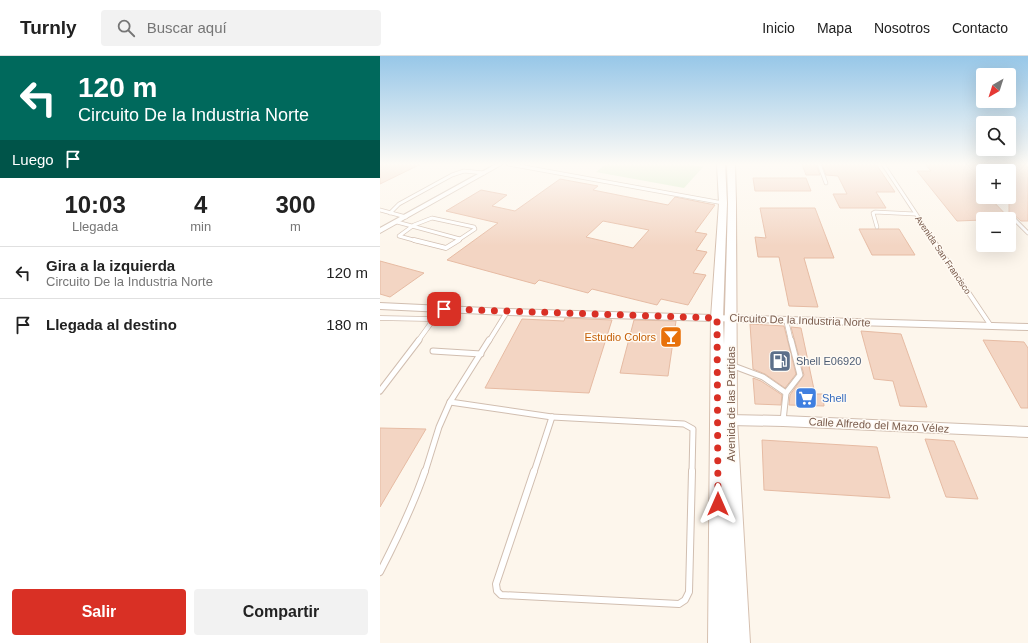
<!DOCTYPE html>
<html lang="es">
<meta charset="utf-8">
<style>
body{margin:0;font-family:Arial,sans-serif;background:#f2f2f2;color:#222;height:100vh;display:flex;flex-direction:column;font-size:15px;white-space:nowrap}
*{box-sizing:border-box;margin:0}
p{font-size:13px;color:#767676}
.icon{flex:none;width:22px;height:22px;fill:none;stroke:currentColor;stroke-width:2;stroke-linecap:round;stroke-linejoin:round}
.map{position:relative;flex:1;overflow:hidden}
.side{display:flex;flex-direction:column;background:#fff;width:380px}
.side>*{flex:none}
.top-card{background:#00695c;color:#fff;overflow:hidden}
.needle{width:26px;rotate:219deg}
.buttons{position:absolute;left:596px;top:12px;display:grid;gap:8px}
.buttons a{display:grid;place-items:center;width:40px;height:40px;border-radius:4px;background:#fff;box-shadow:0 4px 16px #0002;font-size:20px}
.pin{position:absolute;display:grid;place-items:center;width:34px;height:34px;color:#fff;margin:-17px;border-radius:8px;box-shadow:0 2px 6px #0006}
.me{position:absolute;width:44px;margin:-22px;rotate:0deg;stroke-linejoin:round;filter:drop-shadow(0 0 3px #0008)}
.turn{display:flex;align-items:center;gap:14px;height:84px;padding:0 12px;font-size:18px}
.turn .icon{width:52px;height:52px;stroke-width:2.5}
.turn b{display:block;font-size:28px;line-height:34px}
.then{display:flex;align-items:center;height:38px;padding:0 12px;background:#0003;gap:8px;font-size:15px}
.eta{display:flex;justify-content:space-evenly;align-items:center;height:68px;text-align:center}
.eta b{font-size:24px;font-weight:800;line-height:28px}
.button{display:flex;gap:8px;margin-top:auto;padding:8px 12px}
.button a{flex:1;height:46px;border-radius:4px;background:#d93025;color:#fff;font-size:16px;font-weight:800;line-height:46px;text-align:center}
.button a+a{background:#f2f2f2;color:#222}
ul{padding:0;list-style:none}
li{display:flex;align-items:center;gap:12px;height:52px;padding:0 12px;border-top:1px solid #e0e0e0}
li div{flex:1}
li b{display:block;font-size:15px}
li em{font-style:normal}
header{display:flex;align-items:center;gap:24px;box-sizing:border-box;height:56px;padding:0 20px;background:#fff;border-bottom:1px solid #e0e0e0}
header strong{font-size:19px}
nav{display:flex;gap:22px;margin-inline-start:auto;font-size:14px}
.search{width:280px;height:36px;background:#f2f2f2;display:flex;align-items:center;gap:10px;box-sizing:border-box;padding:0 14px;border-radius:4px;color:#767676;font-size:15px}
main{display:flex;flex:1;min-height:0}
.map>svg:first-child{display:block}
.green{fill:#d8ecc9}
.building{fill:#f3d5c3;stroke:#e6bba3;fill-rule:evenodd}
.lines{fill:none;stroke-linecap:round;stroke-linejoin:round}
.lane-far3-casing{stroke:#d1beb0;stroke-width:4.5}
.lane-far2-casing{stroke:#d1beb0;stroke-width:5.5}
.lane-far1-casing{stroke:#d1beb0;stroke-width:7}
.lane-casing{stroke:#d1beb0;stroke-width:8}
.street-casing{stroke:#d1beb0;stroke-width:2}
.secondary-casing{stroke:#d6c0b0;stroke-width:2}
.lane-far3{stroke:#fff;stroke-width:3}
.lane-far2{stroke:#fff;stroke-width:4}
.lane-far1{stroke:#fff;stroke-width:5}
.lane{stroke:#fff;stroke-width:6}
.street{fill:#fff;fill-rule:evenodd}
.secondary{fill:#fff;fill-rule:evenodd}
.route{stroke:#d93025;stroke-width:7;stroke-dasharray:0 12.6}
.labels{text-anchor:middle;stroke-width:3;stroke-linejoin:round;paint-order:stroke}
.far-street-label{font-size:9px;fill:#7a5c4d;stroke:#fffaf3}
.street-label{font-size:11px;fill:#7a5c4d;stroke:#fffaf3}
.food-label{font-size:11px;fill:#c56008;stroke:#fffaf3;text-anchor:end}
.service-label{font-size:11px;fill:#4e5e75;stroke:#fffaf3;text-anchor:start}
.shop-label{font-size:11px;fill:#366cbe;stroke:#fffaf3;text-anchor:start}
</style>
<header>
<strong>Turnly</strong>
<div class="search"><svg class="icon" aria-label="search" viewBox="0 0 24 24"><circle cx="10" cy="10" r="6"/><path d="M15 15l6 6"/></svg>Buscar aquí</div>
<nav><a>Inicio</a><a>Mapa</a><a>Nosotros</a><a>Contacto</a></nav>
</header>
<main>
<section class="side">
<div class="top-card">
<div class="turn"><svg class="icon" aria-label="left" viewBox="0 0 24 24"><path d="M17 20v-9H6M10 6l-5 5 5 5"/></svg><div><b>120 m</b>Circuito De la Industria Norte</div></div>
<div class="then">Luego<svg class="icon" aria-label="arrive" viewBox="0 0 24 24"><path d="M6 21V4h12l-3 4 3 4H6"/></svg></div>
</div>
<div class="eta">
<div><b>10:03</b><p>Llegada</p></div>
<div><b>4</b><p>min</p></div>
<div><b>300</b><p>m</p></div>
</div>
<ul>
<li><svg class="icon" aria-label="left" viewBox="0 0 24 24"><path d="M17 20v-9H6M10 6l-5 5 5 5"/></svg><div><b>Gira a la izquierda</b><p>Circuito De la Industria Norte</p></div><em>120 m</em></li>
<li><svg class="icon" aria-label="arrive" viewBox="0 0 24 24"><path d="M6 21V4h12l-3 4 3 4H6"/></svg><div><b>Llegada al destino</b></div><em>180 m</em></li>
</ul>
<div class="button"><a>Salir</a><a>Compartir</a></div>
</section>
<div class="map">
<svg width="648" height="587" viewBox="0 0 648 587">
<rect width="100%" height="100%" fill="#fdf6ec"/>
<!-- green -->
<polygon class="green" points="226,108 308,108 323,111 304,132 216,116"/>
<!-- building -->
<g class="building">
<polygon points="0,108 41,108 0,128"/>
<polygon points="422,108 436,108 440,119 426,119"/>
<polygon points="442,108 496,108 515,136 496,136 506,152 460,152 453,138 467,138 458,120 446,119"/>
<polygon points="545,108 603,108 603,141 609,141 632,165 629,165 629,163 577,165 537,115 551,115"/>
<polygon points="629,108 648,108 648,165 641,165 633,158 629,158"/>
<polygon points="373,122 426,122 431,135 375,135"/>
<path d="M 180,123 L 218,130 L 213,134 L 288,149 L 295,141 L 335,149 L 315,176 L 327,178 L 316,194 L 327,196 L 313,217 L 326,219 L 308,249 L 281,243 L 277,249 L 212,233 L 208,237 L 159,224 L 155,228 L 67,204 L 118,167 L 66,155 L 101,134 L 127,139 L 112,150 L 135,155 ZM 223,165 L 269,174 L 253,192 L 206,181 Z"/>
<polygon points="380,152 435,152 454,202 424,202 438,251 409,250 399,201 378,201 375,181 386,182"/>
<polygon points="479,173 519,173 535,199 492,199"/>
<polygon points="0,205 44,217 10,241 0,238"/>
<polygon points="185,262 232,264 209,337 105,332 142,263 184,265"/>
<polygon points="254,264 296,265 288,320 240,317"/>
<polygon points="370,268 404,270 416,318 405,332 385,318 373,313"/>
<polygon points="411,271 421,272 435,338 443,338 444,350 409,349 410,339 424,319"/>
<polygon points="481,275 521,278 547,351 520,350 513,325 494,323"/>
<polygon points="603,284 644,286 648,292 648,352 641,352"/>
<polygon points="373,322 381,325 402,339 401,349 375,348"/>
<polygon points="0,372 46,373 0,451"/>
<polygon points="545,383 574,385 598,443 566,441"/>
<polygon points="382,384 497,391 510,442 384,434"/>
</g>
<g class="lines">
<!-- lane-far3 casing -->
<g class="lane-far3-casing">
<g id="lane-far3">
<polyline points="128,108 343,147"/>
<polyline points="439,108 446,127"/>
<polyline points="503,108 554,185"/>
<polyline points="0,154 26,161"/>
<polyline points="10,157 19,148 72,119 84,115 104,117"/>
<polyline points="631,160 648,177"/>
<polyline points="17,166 80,183"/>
<polyline points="497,171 493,157 495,156 535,158"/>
<polyline points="37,185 19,180 34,169 52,162 94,171 95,173 77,185"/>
</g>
</g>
<!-- lane-far2 casing -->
<g class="lane-far2-casing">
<g id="lane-far2">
<polyline points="34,184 66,192 79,184"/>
<polyline points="553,184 611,270"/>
<polyline points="0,262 49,263 51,267 38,285"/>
<polyline points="406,264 411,285"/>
<polyline points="109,285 127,256"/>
</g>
</g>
<!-- lane-far1 casing -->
<g class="lane-far1-casing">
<g id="lane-far1">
<polyline points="53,295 101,298"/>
<polyline points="351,309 383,321 406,337"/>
<polyline points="0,335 39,284"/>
<polyline points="70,346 172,361"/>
<polyline points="172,361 304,368 313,373 312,416"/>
<polyline points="403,365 406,337 420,319 411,284"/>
<polyline points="45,416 59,371 70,346 109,284"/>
<polyline points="154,416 172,361"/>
</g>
</g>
<!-- lane casing -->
<g class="lane-casing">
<g id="lane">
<polyline points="154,415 116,528 117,535 121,539 299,548 305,544 309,536 312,415"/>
<path d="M 0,516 C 17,483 33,450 45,415"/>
</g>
</g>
<!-- street casing -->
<g class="street-casing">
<g id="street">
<polygon points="116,108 123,108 0,177 0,172"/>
<polygon points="0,247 127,253 648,268 648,274 127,259 0,253"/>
<polygon points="349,359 403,360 648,371 648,381 403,370 349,369 345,367 344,364 345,361"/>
</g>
</g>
<!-- secondary casing -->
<g class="secondary-casing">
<polygon id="secondary" points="337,108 345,108 347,147 343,262 344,289 348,147 347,108 355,108 356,147 357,364 370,587 328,587 331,262 339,147"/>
</g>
<!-- lane-far3 -->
<use href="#lane-far3" class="lane-far3"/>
<!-- lane-far2 -->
<use href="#lane-far2" class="lane-far2"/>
<!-- lane-far1 -->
<use href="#lane-far1" class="lane-far1"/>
<!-- lane -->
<use href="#lane" class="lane"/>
<!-- street -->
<use href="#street" class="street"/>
<!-- secondary -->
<use href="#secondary" class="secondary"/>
</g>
<!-- sky -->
<linearGradient id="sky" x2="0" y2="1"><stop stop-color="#97c7e8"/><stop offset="0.57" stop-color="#fefbf6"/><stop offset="1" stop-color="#fefbf6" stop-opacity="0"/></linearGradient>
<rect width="648" height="190" fill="url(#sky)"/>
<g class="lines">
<!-- route -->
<polyline class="route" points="64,253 337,262 338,448"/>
</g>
<!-- icons -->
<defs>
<g id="bar-square" transform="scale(1.15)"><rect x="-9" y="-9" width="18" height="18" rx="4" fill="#e8710a" stroke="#fffaf3"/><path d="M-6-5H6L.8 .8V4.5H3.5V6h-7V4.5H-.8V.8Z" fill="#fff"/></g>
<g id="fuel-square" transform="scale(1.15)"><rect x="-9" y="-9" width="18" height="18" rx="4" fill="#5c6f8a" stroke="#fffaf3"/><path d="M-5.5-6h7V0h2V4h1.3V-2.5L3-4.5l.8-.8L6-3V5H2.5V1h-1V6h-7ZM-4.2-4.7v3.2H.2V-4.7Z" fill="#fff"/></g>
<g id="supermarket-square" transform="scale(1.15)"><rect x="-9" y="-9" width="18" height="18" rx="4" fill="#3f7fe0" stroke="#fffaf3"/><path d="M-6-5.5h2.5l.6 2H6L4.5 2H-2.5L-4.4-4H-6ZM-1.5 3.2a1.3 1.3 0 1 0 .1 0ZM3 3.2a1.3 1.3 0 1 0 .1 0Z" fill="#fff"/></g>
</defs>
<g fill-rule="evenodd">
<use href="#bar-square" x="291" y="281"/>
<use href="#fuel-square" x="400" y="305"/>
<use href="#supermarket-square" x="426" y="342"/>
</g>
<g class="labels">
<!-- far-street labels -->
<g class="far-street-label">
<text transform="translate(563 199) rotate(56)" y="3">Avenida San Francisco</text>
</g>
<!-- street labels -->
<g class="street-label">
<text transform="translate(420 264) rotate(2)" y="4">Circuito De la Industria Norte</text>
<text transform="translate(351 348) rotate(-90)" y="4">Avenida de las Partidas</text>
<text transform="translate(499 369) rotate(3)" y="4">Calle Alfredo del Mazo Vélez</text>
</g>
<!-- food labels -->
<g class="food-label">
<text x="276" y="285">Estudio Colors</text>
</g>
<!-- service labels -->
<g class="service-label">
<text x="416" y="309">Shell E06920</text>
</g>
<!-- shop labels -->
<g class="shop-label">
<text x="442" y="346">Shell</text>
</g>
</g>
</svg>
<div class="buttons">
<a><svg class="needle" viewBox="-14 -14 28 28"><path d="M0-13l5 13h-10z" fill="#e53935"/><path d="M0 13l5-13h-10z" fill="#767676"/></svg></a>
<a><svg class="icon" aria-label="search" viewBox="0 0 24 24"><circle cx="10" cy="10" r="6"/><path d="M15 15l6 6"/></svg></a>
<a>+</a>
<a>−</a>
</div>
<div class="pin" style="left:64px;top:253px;background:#d93025"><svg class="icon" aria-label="arrive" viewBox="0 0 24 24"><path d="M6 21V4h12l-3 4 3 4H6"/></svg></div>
<svg class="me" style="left:338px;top:448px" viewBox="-20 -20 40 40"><path d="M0-17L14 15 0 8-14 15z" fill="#d93025" stroke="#fff" stroke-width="4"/></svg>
</div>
</main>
